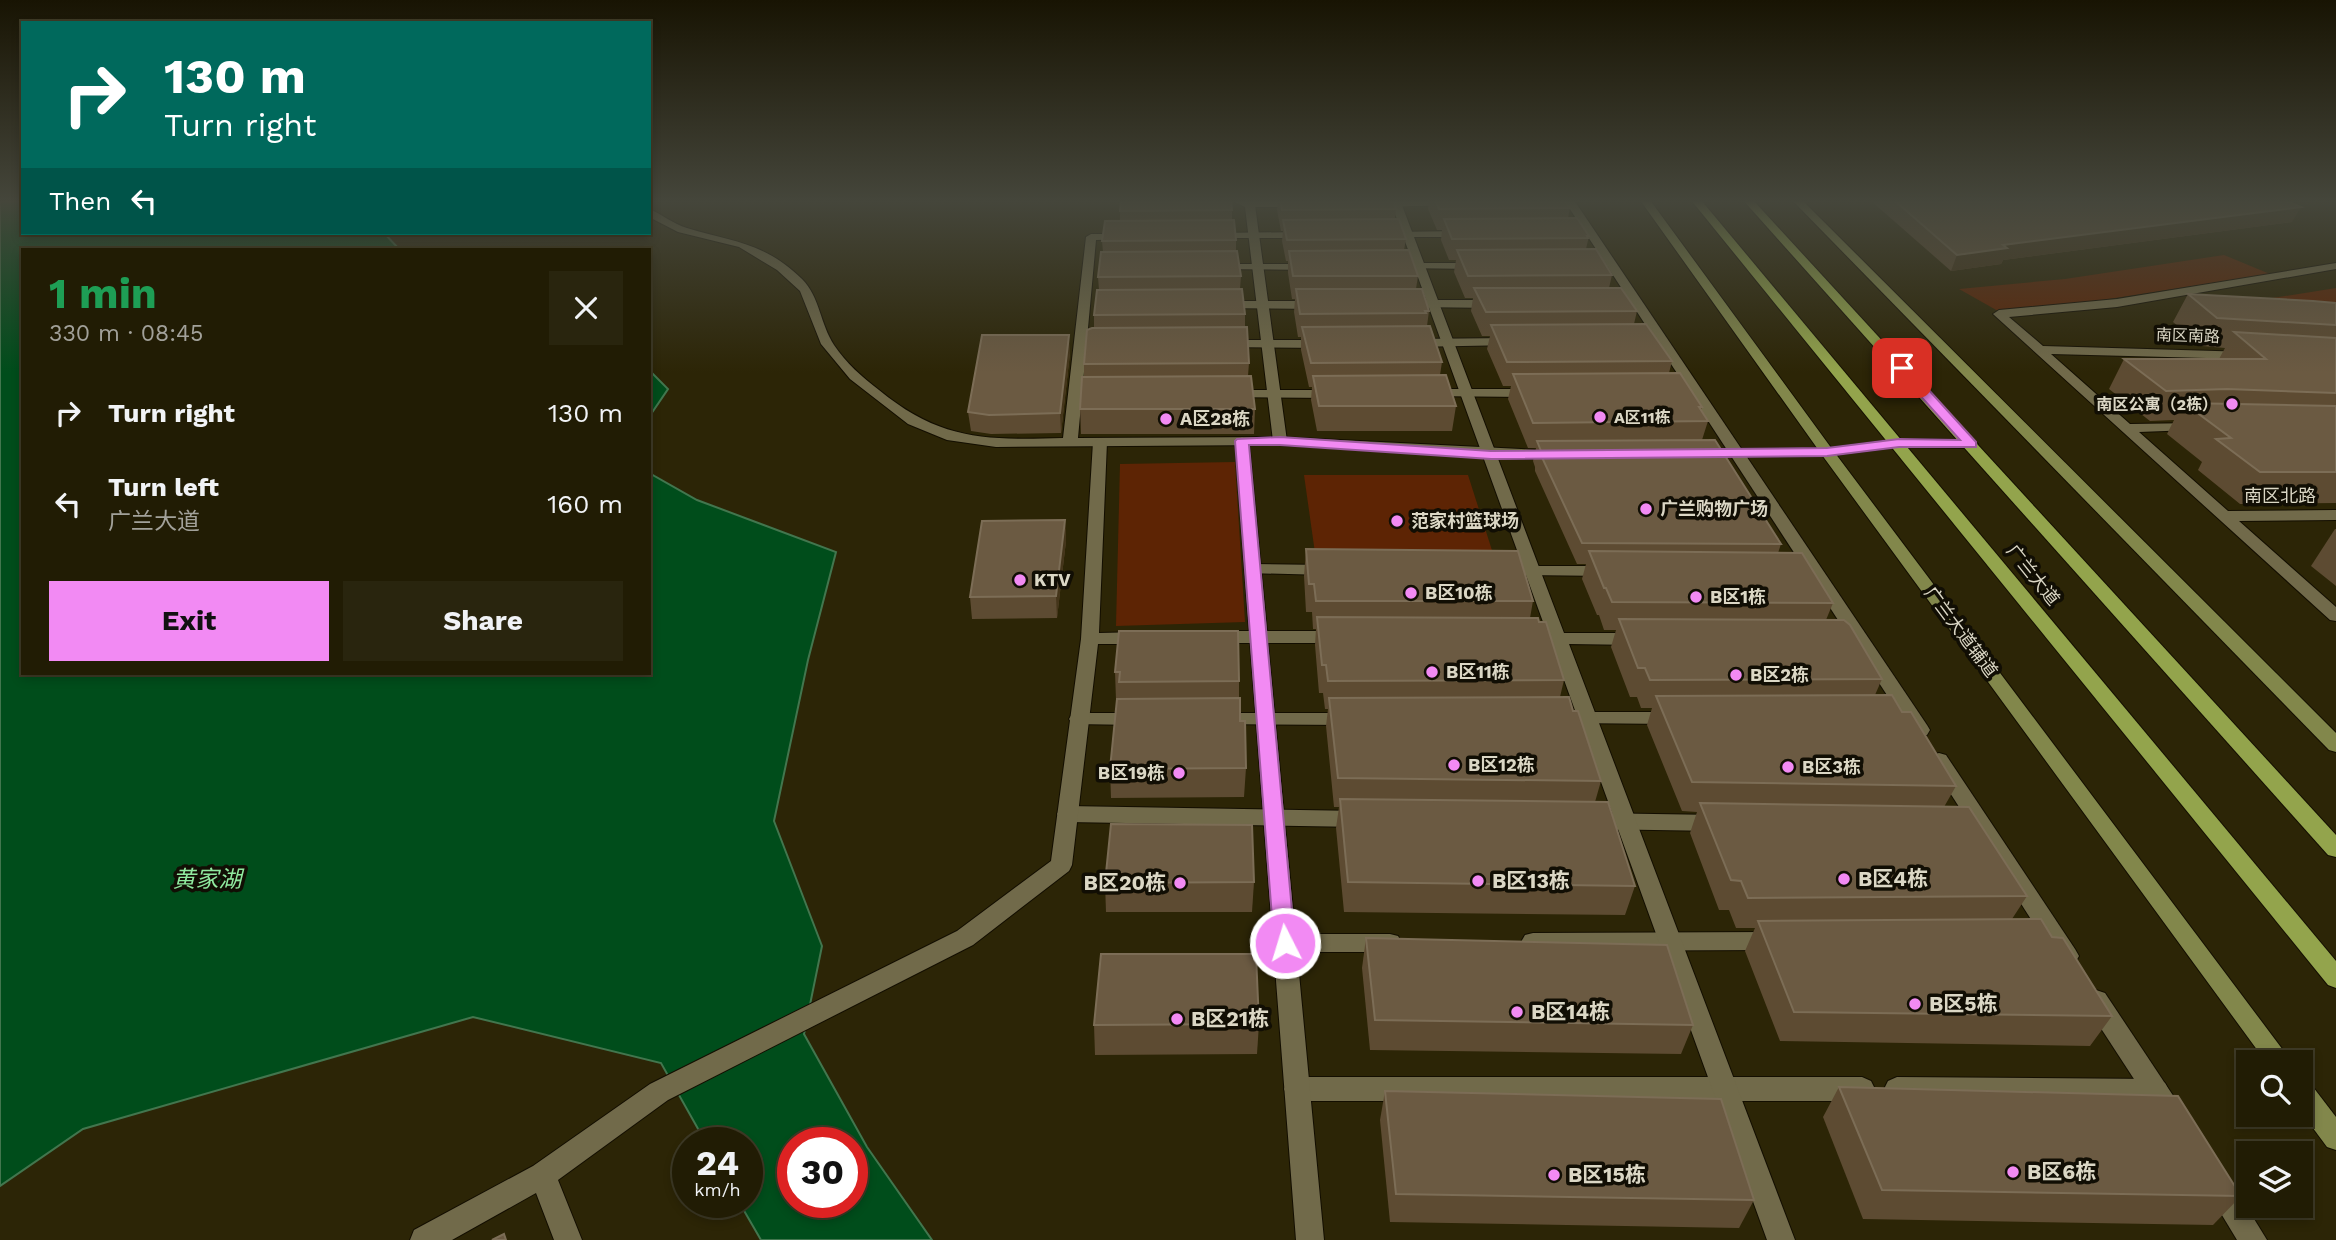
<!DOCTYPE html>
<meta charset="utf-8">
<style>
body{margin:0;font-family:"Work Sans","Noto Sans SC",sans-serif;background:#29250e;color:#f1f3f6;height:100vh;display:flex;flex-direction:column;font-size:26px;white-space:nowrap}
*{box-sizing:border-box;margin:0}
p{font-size:23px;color:#a2a19a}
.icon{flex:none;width:38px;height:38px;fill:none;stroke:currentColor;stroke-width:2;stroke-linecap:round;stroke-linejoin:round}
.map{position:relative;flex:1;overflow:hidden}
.drawer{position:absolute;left:21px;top:248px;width:630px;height:427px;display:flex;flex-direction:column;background:#211c04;border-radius:0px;box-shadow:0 4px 10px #0003,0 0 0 2px #3e3a26}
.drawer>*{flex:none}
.hud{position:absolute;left:21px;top:21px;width:630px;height:214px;border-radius:0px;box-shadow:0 4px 10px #0003,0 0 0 2px #3e3a26;background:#00695c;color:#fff;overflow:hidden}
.fabs{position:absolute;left:2236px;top:1050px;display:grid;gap:14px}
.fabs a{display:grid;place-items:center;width:77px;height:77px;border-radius:0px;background:#211c04;box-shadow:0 4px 10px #0003,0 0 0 2px #3e3a26;font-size:35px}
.speed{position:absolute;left:672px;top:1127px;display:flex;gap:14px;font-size:35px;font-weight:700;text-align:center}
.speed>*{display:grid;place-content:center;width:91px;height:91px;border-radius:50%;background:#211c04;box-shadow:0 4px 10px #0003,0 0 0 2px #3e3a26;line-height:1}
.speed small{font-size:18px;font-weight:400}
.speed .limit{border:10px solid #d22;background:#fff;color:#111}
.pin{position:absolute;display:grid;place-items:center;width:60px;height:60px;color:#fff;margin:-30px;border-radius:14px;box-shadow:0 4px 10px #0006}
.me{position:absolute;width:77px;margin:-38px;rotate:355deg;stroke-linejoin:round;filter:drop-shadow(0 0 5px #0008)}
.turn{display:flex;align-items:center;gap:24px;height:147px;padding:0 28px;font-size:32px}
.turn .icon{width:91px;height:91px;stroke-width:2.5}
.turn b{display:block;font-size:49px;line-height:60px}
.then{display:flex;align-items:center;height:66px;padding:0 28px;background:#0003;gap:14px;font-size:26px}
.round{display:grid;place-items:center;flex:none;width:74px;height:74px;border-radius:0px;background:#29250e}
.summary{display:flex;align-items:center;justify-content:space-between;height:119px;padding:0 28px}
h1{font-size:42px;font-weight:700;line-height:52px;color:#1e9e55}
.action{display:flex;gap:14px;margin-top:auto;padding:14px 28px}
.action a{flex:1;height:80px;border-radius:0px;background:#f28af3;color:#111;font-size:28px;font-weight:700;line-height:80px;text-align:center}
.action a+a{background:#29250e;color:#f1f3f6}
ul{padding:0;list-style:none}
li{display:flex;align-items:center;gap:21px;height:91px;padding:0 28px}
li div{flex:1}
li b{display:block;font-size:26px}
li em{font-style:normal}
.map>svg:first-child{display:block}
.green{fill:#5d2404}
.water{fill:#004d1b;stroke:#42764e;stroke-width:2;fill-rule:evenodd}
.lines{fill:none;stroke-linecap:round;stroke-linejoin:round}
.service-casing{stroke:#130e00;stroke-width:2}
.minor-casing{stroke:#130e00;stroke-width:2}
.secondary-casing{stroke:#130e00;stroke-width:2}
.primary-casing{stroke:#130e00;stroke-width:2}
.service{fill:#716a4a;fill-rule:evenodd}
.minor{fill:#716a4a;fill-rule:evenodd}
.secondary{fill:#82874b;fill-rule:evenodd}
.primary{fill:#93a44c;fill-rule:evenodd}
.wall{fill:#5d4b32}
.shaded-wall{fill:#44351a}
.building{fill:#6b5a42;stroke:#7c6d56;stroke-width:2}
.route{fill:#f28af3;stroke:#9d5a9e;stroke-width:2}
.poi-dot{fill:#f28af3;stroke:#110e04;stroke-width:2.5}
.labels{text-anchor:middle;stroke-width:7;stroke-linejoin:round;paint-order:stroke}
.far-street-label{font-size:16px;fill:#dbd7c5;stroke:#110e04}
.far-poi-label{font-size:16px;font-weight:bold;fill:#dbd7c5;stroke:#110e04;text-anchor:end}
.poi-label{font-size:18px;font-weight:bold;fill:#dbd7c5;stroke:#110e04;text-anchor:start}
.street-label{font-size:18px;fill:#dbd7c5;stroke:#110e04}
.near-poi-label{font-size:21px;font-weight:bold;fill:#dbd7c5;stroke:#110e04;text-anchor:start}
.near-water-label{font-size:23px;font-style:italic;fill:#90ea9f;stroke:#110e04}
</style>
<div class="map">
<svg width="2336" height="1240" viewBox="0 0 2336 1240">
<rect width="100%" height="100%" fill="#2c2506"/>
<!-- green -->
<g class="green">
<polygon points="2224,255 2270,274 2102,300 1998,311 1959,289 2065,279"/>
<polygon points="2336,288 2336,320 2197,310"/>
<polygon points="1235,462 1245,622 1116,626 1120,464"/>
<polygon points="1304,475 1468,475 1497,566 1317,567"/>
</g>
<!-- water -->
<g class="water">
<path d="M 0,200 L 23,200 L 23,233 L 384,233 L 400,250 L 23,250 L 23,674 L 649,674 L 649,473 L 697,500 L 836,552 L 808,660 L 774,821 L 822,946 L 804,1034 L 867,1147 L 932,1240 L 761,1240 L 739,1202 L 747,1202 L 747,1143 L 706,1143 L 661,1063 L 473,1017 L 83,1129 L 0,1186 ZM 793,1143 L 852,1143 L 852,1202 L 793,1202 Z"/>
<polygon points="649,370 668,389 649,417"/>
</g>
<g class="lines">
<!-- service casing -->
<g class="service-casing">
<g id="service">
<polygon points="1452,200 1457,203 1456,205 1379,207 1374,204 1379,201"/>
<polygon points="1250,202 1302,201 1307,204 1302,207 1246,207 1246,203"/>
<path d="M 649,209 C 662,214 673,224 687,228 C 733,242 764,242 802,279 C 820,297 820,324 834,345 C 846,363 862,377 879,390 C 941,441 986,440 1063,438 L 1086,237 L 1091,234 L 1127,234 L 1131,235 L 1131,239 L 1096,240 L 1078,438 L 1279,437 L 1559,451 L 1566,455 L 1559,459 L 1524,459 L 1279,445 L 996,447 L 947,440 L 908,424 L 850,379 L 821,344 L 800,291 L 777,270 L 739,247 L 678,232 L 649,217 Z"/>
<polygon points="1389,232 1463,231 1468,234 1463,237 1385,237 1384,235"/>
<polygon points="1214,233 1305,232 1310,235 1305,238 1210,238 1210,234"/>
<polygon points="1403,263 1476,263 1482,266 1476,269 1399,268 1399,264"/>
<polygon points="2336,263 2336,269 2117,307 2009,317 2043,346 2250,352 2250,358 2245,359 2051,354 2130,424 2197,423 2197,429 2192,430 2139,432 2228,511 2336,510 2336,520 2239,521 2336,607 2336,621 2330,620 1993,314 1999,310 2117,299"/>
<polygon points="1217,264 1312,264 1318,267 1312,270 1213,269 1211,267"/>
<polygon points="1418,300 1495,300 1501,304 1495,308 1414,307 1414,301"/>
<polygon points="1222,301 1317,301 1323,305 1317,309 1218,308 1216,305"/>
<polygon points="1510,338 1514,339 1514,345 1412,347 1406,343 1412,339"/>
<polygon points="1226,340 1324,340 1330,344 1324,348 1221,347 1220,344"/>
<polygon points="1428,389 1533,389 1540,393 1533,397 1423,396 1421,393"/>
<polygon points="1229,390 1334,390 1341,394 1334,398 1224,397 1222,394"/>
<polygon points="1899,439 1971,440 1978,444 1971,448 1899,447 1827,456 1702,457 1695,453 1702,449 1827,448"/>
<polygon points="1253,564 1326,565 1334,570 1326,575 1247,573 1245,569"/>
<polygon points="1519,566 1606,566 1614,571 1606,576 1513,575 1511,571 1513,567"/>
<polygon points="1574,712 1672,712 1679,713 1682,718 1679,723 1672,724 1567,723 1564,718 1567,713"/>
<polygon points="1079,713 1137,713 1144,714 1147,719 1144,724 1137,725 1072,724 1069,719 1072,714"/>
<polygon points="1217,713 1350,713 1357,714 1360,719 1357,724 1350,725 1210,724 1207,719 1210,714"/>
<polygon points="1067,806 1360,811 1367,814 1370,819 1367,824 1360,827 1067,822 1060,819 1057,814 1060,809"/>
<polygon points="1591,813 1717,815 1724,818 1728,823 1724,828 1717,831 1591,829 1584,826 1581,821 1584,816"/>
<polygon points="1771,932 1779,934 1783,941 1779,948 1771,950 1533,951 1525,949 1521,942 1525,935 1533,933"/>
<polygon points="1285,934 1390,934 1398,936 1402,943 1398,950 1390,952 1285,952 1277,950 1273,943 1277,936"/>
<polygon points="1297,1077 1862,1077 1871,1081 1875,1089 1871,1097 1862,1101 1297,1101 1288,1097 1284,1089 1288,1081"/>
<polygon points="1897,1077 2156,1079 2165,1083 2169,1091 2165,1099 2156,1103 1897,1101 1888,1097 1884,1089 1888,1081"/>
</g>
</g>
<!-- minor casing -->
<g class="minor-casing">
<g id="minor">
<polygon points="1231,200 1245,200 1255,205 1287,441 1280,445 1273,441 1245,207"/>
<polygon points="1390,200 1400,200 1564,633 1636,633 1645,639 1636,645 1569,644 1795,1240 1767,1240 1551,644 1543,642 1540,638 1547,633"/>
<polygon points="1564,200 1574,200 1927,725 1930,730 1927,735 1913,735"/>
<polygon points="1242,437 1249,441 1267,631 1339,631 1348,637 1339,643 1268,643 1324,1240 1296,1240 1250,643 1216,643 1207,637 1216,631 1249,631 1235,441"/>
<polygon points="1100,438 1107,442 1099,633 1143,632 1152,638 1143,644 1098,644 1072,865 1069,871 973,945 668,1100 558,1180 582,1240 554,1240 536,1193 452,1240 410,1240 414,1230 533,1166 650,1084 957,931 1051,861 1081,639 1093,442"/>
<polygon points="1939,753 1946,755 2075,949 2079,956 2075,963 2067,966 2059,963 1929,760 1932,755"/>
<polygon points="2096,990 2105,993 2180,1106 2184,1114 2180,1122 2171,1126 2162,1122 2087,1007 2084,1000 2087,993"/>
<polygon points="2219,1174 2229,1178 2267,1240 2237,1240 2205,1187 2209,1178"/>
</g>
</g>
<!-- secondary casing -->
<g class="secondary-casing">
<g id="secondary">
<polygon points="1640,200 1650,200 1832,449 2292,1062 2266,1062 1822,455"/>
<polygon points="1792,200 1802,200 2336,733 2336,752 2329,750"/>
<polygon points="2301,1080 2310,1083 2336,1117 2336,1150 2327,1147 2301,1112"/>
</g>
</g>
<!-- primary casing -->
<g class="primary-casing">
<g id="primary">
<polygon points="1691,200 1701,200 2336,961 2336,988 2328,985"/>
<polygon points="1743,200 1753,200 2336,835 2336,857 2328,855"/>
</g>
</g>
<!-- service -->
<use href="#service" class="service"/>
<!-- minor -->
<use href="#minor" class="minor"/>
<!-- secondary -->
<use href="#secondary" class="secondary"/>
<!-- primary -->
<use href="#primary" class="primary"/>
</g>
<!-- wall -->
<g class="wall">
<polygon points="1278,200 1393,200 1396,209 1395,219 1406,239 1404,250 1418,276 1416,289 1429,311 1427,326 1442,362 1440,375 1456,406 1452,431 1317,431 1311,400 1312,387 1309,387 1301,350 1301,337 1298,337 1294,312 1295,299 1292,299 1288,273 1288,261 1286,261 1282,241 1283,231 1281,231 1277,210"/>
<polygon points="1429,200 1564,200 1570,208 1568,218 1589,236 1586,249 1612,275 1609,288 1637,311 1634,324 1672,361 1669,373 1702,407 1701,411 1708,421 1702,440 1781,544 1778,553 1833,603 1826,620 1882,679 1875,695 1902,712 1956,786 1944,807 2027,896 2012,919 2052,937 2112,1016 2090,1046 1780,1041 1745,951 1755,928 1736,928 1729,910 1719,910 1690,833 1697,812 1682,811 1647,725 1652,708 1641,708 1637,697 1630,697 1611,647 1616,630 1604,630 1599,615 1597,615 1582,579 1586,564 1577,564 1535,471 1535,467 1533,461 1536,448 1528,448 1508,399 1511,386 1503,386 1487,349 1490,336 1482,336 1471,311 1473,298 1465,298 1454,272 1456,260 1449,260 1441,240 1442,230 1437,230 1428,209"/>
<polygon points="1870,200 2284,200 2292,222 2003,260 2001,264 1951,271"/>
<polygon points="1232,210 1232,220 1236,240 1236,251 1241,276 1240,289 1245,314 1245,327 1249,363 1248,376 1255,409 1254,434 1081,434 1080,409 1084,377 1084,364 1094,328 1094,315 1099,290 1098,277 1103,252 1102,241 1120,221 1120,211"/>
<polygon points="2188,294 2336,303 2336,503 2240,504 2198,470 2202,462 2167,434 2174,420 2150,421 2109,389 2124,359 2219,359 2225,348 2202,346 2173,322"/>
<polygon points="1070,353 1061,433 991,434 971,431 968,412"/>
<polygon points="1065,520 1066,541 1057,618 972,619 970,597"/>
<polygon points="2335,529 2336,529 2336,586 2311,566"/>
<polygon points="1306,549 1533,601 1530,618 1564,680 1560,697 1573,711 1601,781 1595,802 1635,886 1625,915 1344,912 1336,828 1339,807 1334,807 1326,726 1328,709 1325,709 1323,693 1319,693 1315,645 1316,629 1313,629 1312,612 1306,612 1304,576"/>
<polygon points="1115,672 1239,681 1239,698 1240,721 1246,768 1244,797 1111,798 1110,769 1117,700 1116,700"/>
<polygon points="1254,882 1252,912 1106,912 1105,883"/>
<polygon points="1366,938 1693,1025 1681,1054 1370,1050 1362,968"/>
<polygon points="1259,1024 1257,1054 1095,1055 1094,1025"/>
<polygon points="1839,1087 2241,1196 2213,1225 1863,1219 1823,1117"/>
<polygon points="1385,1091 1754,1200 1739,1228 1390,1222 1380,1120"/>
</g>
<!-- shaded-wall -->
<g class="shaded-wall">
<polygon points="2301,207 2292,222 2003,260 2001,264 1951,271 1957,255 2003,245"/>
<polygon points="1069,335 1070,353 1061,433 1060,413"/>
<polygon points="1065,520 1066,541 1057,618 1056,596"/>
</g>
<!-- building -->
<g class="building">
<polygon points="1121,200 1231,200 1232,210 1120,211"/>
<polygon points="1280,200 1393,200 1396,209 1282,210"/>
<polygon points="1435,200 1564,200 1570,208 1439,209"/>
<polygon points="1894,200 2284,200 2301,207 2003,245 2007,248 1957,255"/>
<polygon points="1577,218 1589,236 1587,236 1588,238 1452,239 1444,219"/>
<polygon points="1399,219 1406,239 1287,240 1283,220"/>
<polygon points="1234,220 1236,240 1102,241 1105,221"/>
<polygon points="1596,249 1612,275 1468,276 1457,250"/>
<polygon points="1409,250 1418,276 1293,276 1289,251"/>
<polygon points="1237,251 1241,276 1098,277 1101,252"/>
<polygon points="1474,288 1621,288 1637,311 1486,312"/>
<polygon points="1242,289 1245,314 1094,315 1097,290"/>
<polygon points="1296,289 1422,289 1429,311 1425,311 1426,313 1300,314"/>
<polygon points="2188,294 2313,301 2336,303 2336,325 2217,318"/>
<polygon points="1646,324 1672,361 1507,362 1491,325"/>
<polygon points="1430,326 1442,362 1311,363 1302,327"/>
<polygon points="1247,327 1249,363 1084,364 1087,330 1092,328"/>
<polygon points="2234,332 2336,338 2336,393 2227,389 2166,391 2124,359 2266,359"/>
<polygon points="982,335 1069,335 1060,413 989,415 968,412"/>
<polygon points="1680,373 1702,407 1699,407 1708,421 1533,423 1513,374"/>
<polygon points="1446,375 1456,406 1319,406 1313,376"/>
<polygon points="1251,376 1255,409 1080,409 1082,377"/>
<polygon points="2184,403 2336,406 2336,472 2260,472 2216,439 2231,438"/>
<polygon points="1715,440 1781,544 1582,543 1539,451 1541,451 1537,441"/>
<polygon points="1065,520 1056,596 970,597 982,521"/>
<polygon points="1306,549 1518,551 1533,601 1316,601 1314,584 1309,584"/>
<polygon points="1589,551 1802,553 1833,603 1612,602 1606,588 1604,588"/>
<polygon points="1317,617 1538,618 1539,622 1546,622 1564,680 1328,681 1326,665 1322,665"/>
<polygon points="1619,619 1844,620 1850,625 1882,679 1650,680 1645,668 1638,668"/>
<polygon points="1119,631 1238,631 1239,681 1119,682 1120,672 1115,672"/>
<polygon points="1892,695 1902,712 1911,712 1956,786 1692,782 1656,696"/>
<polygon points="1569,697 1573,711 1578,711 1601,781 1338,778 1329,698"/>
<polygon points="1240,698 1240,721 1245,721 1246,768 1110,769 1117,699"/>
<polygon points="1340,799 1608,802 1635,886 1348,882"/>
<polygon points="1700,803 1969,807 2027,896 1748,898 1741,881 1731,880"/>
<polygon points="1111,824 1252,825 1254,882 1105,883"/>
<polygon points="2041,919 2052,937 2063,938 2112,1016 1794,1012 1758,921"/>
<polygon points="1366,938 1667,945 1693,1025 1375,1020"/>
<polygon points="1101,954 1256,954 1259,1024 1094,1025"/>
<polygon points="1839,1087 2178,1096 2241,1196 1882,1190"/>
<polygon points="1385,1091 1721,1099 1754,1200 1396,1194"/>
<polygon points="504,1234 506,1240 492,1240"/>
</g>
<!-- sky -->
<linearGradient id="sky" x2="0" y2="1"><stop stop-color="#181403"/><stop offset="0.54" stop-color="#45463b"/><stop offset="1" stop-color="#45463b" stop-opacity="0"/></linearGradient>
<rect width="2336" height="373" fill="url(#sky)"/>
<!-- route -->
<polygon class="route" points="1902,365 1907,366 1976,442 1976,447 1899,447 1827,456 1491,459 1280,445 1249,445 1295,943 1292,949 1285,951 1277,949 1274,943 1235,441 1237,439 1280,437 1491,451 1827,448 1899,439 1960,440 1898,371 1898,366"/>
<!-- markers -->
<g class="poi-dot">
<circle cx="2232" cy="404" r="7"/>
<circle cx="1600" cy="417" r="7"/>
<circle cx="1166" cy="419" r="7"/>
<circle cx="1646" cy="509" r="7"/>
<circle cx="1397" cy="521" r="7"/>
<circle cx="1020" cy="580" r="7"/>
<circle cx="1411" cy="593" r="7"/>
<circle cx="1696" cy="597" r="7"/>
<circle cx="1432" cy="672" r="7"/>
<circle cx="1736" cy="675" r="7"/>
<circle cx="1454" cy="765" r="7"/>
<circle cx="1788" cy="767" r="7"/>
<circle cx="1179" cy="773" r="7"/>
<circle cx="1844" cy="879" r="7"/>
<circle cx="1478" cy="881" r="7"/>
<circle cx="1180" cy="883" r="7"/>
<circle cx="1915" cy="1004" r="7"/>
<circle cx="1517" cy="1012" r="7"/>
<circle cx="1177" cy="1019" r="7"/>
<circle cx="2013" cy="1172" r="7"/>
<circle cx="1554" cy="1175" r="7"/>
</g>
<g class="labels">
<!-- far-street labels -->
<g class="far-street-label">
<text transform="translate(2188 335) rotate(2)" y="6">南区南路</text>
</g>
<!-- far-poi labels -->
<g class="far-poi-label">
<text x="2218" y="410">南区公寓（2栋）</text>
<text x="1614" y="423" text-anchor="start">A区11栋</text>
</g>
<!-- poi labels -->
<g class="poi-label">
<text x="1180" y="425">A区28栋</text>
<text x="1660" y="515">广兰购物广场</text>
<text x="1411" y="527">范家村篮球场</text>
<text x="1034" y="586">KTV</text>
<text x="1425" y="599">B区10栋</text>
<text x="1710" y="603">B区1栋</text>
<text x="1446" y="678">B区11栋</text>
<text x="1750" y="681">B区2栋</text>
<text x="1468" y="771">B区12栋</text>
<text x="1802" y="773">B区3栋</text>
<text x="1165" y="779" text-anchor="end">B区19栋</text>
</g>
<!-- street labels -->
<g class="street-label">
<text x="2280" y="502">南区北路</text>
<text transform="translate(2033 575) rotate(51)" y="6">广兰大道</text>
<text transform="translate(1961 632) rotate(53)" y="6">广兰大道辅道</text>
</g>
<!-- near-poi labels -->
<g class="near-poi-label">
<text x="1858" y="886">B区4栋</text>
<text x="1492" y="888">B区13栋</text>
<text x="1166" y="890" text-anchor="end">B区20栋</text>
<text x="1929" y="1011">B区5栋</text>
<text x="1531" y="1019">B区14栋</text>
<text x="1191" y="1026">B区21栋</text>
<text x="2027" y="1179">B区6栋</text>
<text x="1568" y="1182">B区15栋</text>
</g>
<!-- near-water labels -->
<g class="near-water-label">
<text x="207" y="887">黄家湖</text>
</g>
</g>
</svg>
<div class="fabs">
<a><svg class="icon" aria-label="search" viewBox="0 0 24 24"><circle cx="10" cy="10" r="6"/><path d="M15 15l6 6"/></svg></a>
<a><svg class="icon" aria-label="layers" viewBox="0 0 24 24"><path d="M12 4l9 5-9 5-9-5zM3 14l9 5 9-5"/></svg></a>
</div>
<div class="speed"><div>24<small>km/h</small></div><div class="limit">30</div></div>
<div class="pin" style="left:1902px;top:368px;background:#d93025"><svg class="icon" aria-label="arrive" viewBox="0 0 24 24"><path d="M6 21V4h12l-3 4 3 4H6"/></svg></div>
<svg class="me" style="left:1285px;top:943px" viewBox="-20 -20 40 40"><circle r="17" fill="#f28af3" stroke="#fff" stroke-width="3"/><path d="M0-11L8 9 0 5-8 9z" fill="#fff"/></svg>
<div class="hud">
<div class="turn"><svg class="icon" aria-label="right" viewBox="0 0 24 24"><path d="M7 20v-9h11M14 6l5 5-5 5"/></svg><div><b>130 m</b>Turn right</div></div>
<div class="then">Then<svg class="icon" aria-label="left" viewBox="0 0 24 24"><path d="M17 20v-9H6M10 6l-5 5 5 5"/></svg></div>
</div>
<section class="drawer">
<div class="summary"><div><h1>1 min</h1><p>330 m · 08:45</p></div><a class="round"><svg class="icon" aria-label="close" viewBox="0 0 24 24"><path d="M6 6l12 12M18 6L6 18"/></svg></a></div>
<ul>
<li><svg class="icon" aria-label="right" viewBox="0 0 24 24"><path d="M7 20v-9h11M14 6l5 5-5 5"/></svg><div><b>Turn right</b></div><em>130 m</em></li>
<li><svg class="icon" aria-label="left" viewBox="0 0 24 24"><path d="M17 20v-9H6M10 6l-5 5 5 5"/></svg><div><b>Turn left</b><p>广兰大道</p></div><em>160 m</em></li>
</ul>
<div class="action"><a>Exit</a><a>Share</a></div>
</section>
</div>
